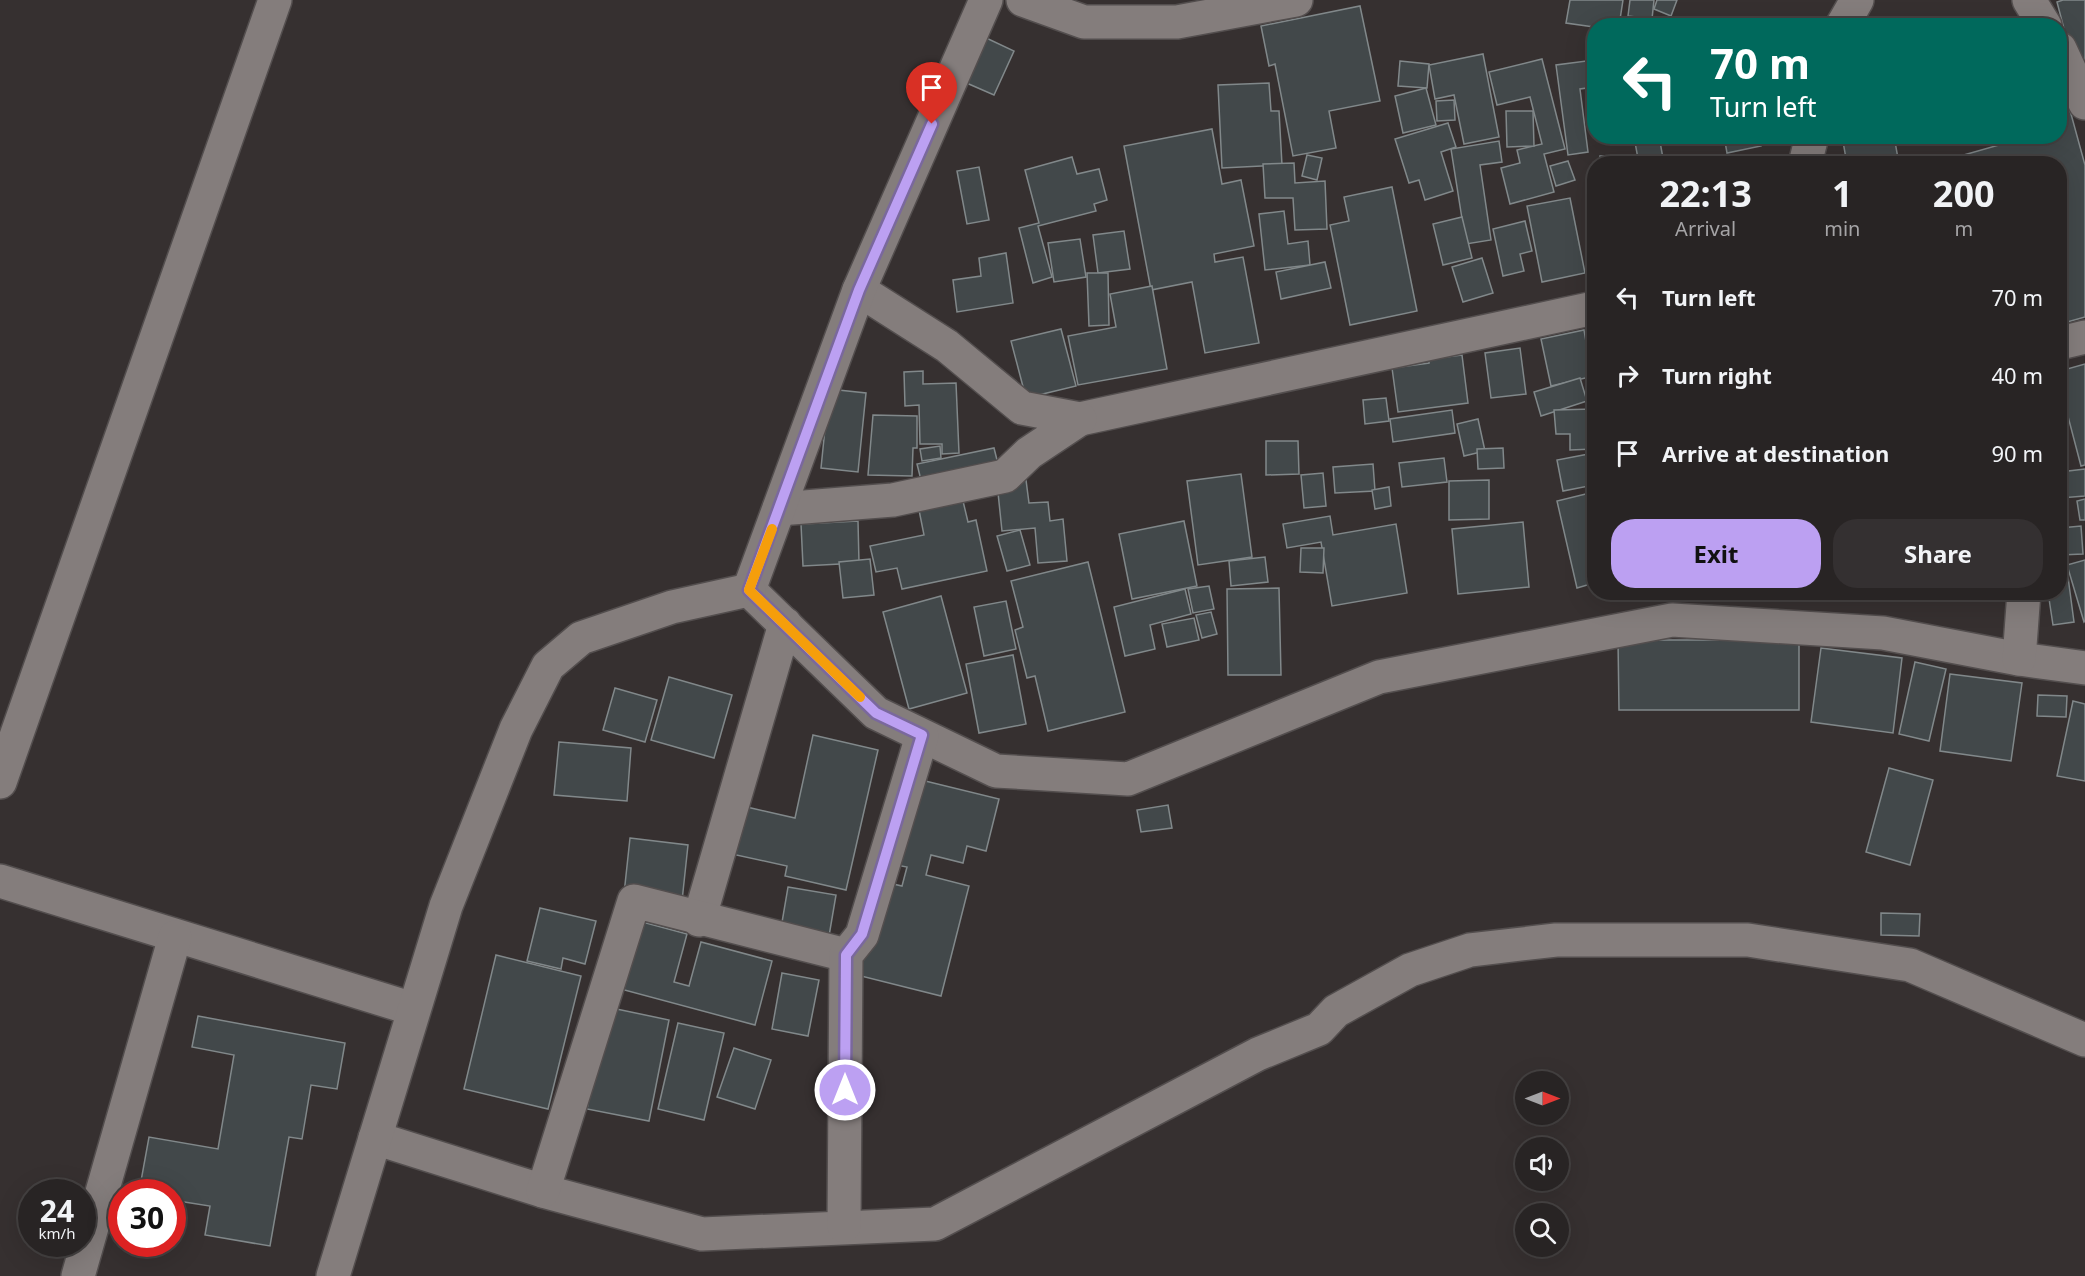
<!DOCTYPE html>
<style>
body{margin:0;font-family:"Noto Sans",sans-serif;background:#343031;color:#f1f3f6;height:100vh;display:flex;flex-direction:column;font-size:22px;white-space:nowrap}
*{box-sizing:border-box;margin:0}
p{font-size:20px;color:#a5a4a6}
.icon{flex:none;width:33px;height:33px;fill:none;stroke:currentColor;stroke-width:2;stroke-linecap:round;stroke-linejoin:round}
.map{position:relative;flex:1;overflow:hidden}
.side{position:absolute;left:1587px;top:156px;width:480px;height:444px;display:flex;flex-direction:column;background:#282424;border-radius:24px;box-shadow:0 6px 24px #0002,0 0 0 2px #444141}
.side>*{flex:none}
.guide{position:absolute;left:1587px;top:18px;width:480px;height:126px;border-radius:24px;box-shadow:0 6px 24px #0002,0 0 0 2px #444141;background:#00695c;color:#fff;overflow:hidden}
.needle{width:39px;rotate:90deg}
.fabs{position:absolute;left:1515px;top:1071px;display:grid;gap:12px}
.fabs a{display:grid;place-items:center;width:54px;height:54px;border-radius:50%;background:#282424;box-shadow:0 6px 24px #0002,0 0 0 2px #444141;font-size:30px}
.speed{position:absolute;left:18px;top:1179px;display:flex;gap:12px;font-size:30px;font-weight:700;text-align:center}
.speed>*{display:grid;place-content:center;width:78px;height:78px;border-radius:50%;background:#282424;box-shadow:0 6px 24px #0002,0 0 0 2px #444141;line-height:1}
.speed small{font-size:15px;font-weight:400}
.speed .limit{border:9px solid #d22;background:#fff;color:#111}
.pin{position:absolute;display:grid;place-items:center;width:51px;height:51px;color:#fff;margin:-62px -26px;border-radius:50% 50% 50% 0;rotate:-45deg;box-shadow:0 0 6px #0007}
.pin .icon{rotate:45deg}
.me{position:absolute;width:66px;margin:-33px;rotate:0deg;stroke-linejoin:round;filter:drop-shadow(0 0 4px #0008)}
.turn{display:flex;align-items:center;gap:21px;height:126px;padding:0 24px;font-size:27px}
.turn .icon{width:78px;height:78px;stroke-width:2.5}
.turn b{display:block;font-size:42px;line-height:51px}
.eta{display:flex;justify-content:space-evenly;align-items:center;height:102px;text-align:center}
.eta b{font-size:36px;font-weight:700;line-height:42px}
.button{display:flex;gap:12px;margin-top:auto;padding:12px 24px}
.button a{flex:1;height:69px;border-radius:24px;background:#bca0f2;color:#111;font-size:24px;font-weight:700;line-height:69px;text-align:center}
.button a+a{background:#343031;color:#f1f3f6}
ul{padding:0;list-style:none}
li{display:flex;align-items:center;gap:18px;height:78px;padding:0 24px}
li div{flex:1}
li b{display:block;font-size:22px}
li em{font-style:normal}
.map>svg:first-child{display:block}
.building{fill:#42484a;stroke:#81888a;stroke-width:1.5}
.lines{fill:none;stroke-linecap:round;stroke-linejoin:round}
.minor-casing{stroke:#534e4e;stroke-width:36}
.minor{stroke:#847d7c;stroke-width:33}
.route-casing{stroke:#7a689d;stroke-width:15}
.route{stroke:#bca0f2;stroke-width:10}
.slow{stroke:#f59e0b;stroke-width:10}
</style>
<div class="map">
<svg width="2085" height="1276" viewBox="0 0 2085 1276">
<rect width="100%" height="100%" fill="#363030"/>
<!-- building -->
<g class="building">
<polygon points="1570,0 1623,0 1619,26 1594,27 1566,23"/>
<polygon points="1630,0 1654,0 1652,19 1628,16"/>
<polygon points="1657,0 1677,0 1671,16 1654,9"/>
<polygon points="2063,0 2085,0 2085,73 2076,75 2057,2"/>
<polygon points="1360,6 1380,101 1329,111 1336,148 1293,156 1275,64 1269,66 1261,26"/>
<polygon points="982,36 1014,51 994,95 962,81"/>
<polygon points="1483,54 1499,137 1464,144 1454,95 1435,99 1429,65"/>
<polygon points="1542,59 1565,149 1544,154 1554,192 1510,204 1501,168 1520,163 1517,150 1542,144 1530,97 1497,105 1489,72"/>
<polygon points="1594,60 1594,87 1580,89 1588,152 1568,155 1556,65"/>
<polygon points="1400,61 1429,64 1427,88 1398,86"/>
<polygon points="1269,83 1271,111 1279,111 1282,165 1222,168 1218,85"/>
<polygon points="1426,88 1436,125 1403,133 1395,96"/>
<polygon points="1454,100 1455,120 1437,121 1436,101"/>
<polygon points="2068,103 2085,165 2085,317 2060,324 2060,164 1939,162 1999,145 1997,136 2060,136 2060,105"/>
<polygon points="1506,111 1533,111 1534,146 1507,147"/>
<polygon points="1448,123 1456,147 1441,152 1453,191 1425,200 1419,180 1409,183 1395,139"/>
<polygon points="1212,129 1222,184 1241,180 1254,246 1214,254 1215,262 1243,257 1259,343 1205,353 1192,282 1151,290 1124,146"/>
<polygon points="1607,136 1635,136 1635,138 1608,143"/>
<polygon points="1659,136 1664,164 1639,164 1634,137"/>
<polygon points="1724,136 1759,136 1761,146 1727,153"/>
<polygon points="1842,136 1894,136 1899,164 1847,164"/>
<polygon points="1499,141 1502,162 1480,165 1491,240 1466,244 1451,149"/>
<polygon points="1307,155 1322,158 1317,180 1302,176"/>
<rect x="1600" y="156" width="17" height="8"/>
<polygon points="1072,157 1077,174 1099,169 1107,200 1094,204 1096,211 1038,226 1052,277 1033,283 1019,228 1039,223 1025,170"/>
<polygon points="1568,161 1575,180 1556,186 1550,166"/>
<polygon points="1294,163 1295,183 1325,181 1327,229 1295,230 1293,198 1265,198 1263,164"/>
<polygon points="979,167 989,220 967,224 957,171"/>
<polygon points="1392,187 1417,311 1350,325 1330,225 1349,221 1344,197"/>
<polygon points="1570,198 1585,273 1542,282 1527,206"/>
<polygon points="1284,211 1288,244 1308,241 1310,265 1265,270 1259,214"/>
<polygon points="1462,217 1472,258 1443,265 1433,224"/>
<polygon points="1525,221 1532,251 1520,254 1524,271 1503,276 1493,229"/>
<polygon points="1124,231 1130,269 1098,273 1093,235"/>
<polygon points="1080,239 1086,277 1054,282 1048,243"/>
<polygon points="1006,253 1013,303 957,312 953,280 981,276 979,258"/>
<polygon points="1482,258 1493,293 1463,302 1452,267"/>
<polygon points="1325,262 1331,288 1281,299 1276,272"/>
<polygon points="1087,273 1108,273 1109,325 1089,326"/>
<polygon points="1152,286 1167,369 1078,385 1068,336 1116,327 1110,294"/>
<polygon points="1061,329 1076,386 1026,398 1011,341"/>
<polygon points="1584,330 1588,354 1594,353 1594,376 1551,386 1541,339"/>
<polygon points="1520,348 1526,394 1491,398 1485,353"/>
<polygon points="1462,355 1468,403 1398,412 1392,368 1429,363 1429,359"/>
<polygon points="2085,364 2085,465 2081,466 2060,386 2060,371"/>
<polygon points="923,371 923,384 956,383 959,453 942,454 942,444 920,444 919,405 905,406 904,372"/>
<polygon points="1580,378 1587,401 1541,416 1534,392"/>
<polygon points="829,389 866,393 858,472 821,468"/>
<polygon points="1386,398 1389,421 1365,424 1363,400"/>
<polygon points="1594,409 1594,449 1570,450 1570,434 1556,434 1554,410"/>
<polygon points="1452,410 1455,433 1393,442 1390,419"/>
<polygon points="873,415 917,416 917,448 913,448 912,476 868,475"/>
<polygon points="1478,419 1485,451 1464,456 1457,424"/>
<polygon points="1266,441 1298,441 1299,474 1266,475"/>
<polygon points="940,446 941,458 922,461 920,449"/>
<polygon points="994,448 1000,472 923,488 917,464"/>
<polygon points="1503,448 1504,468 1478,469 1477,449"/>
<polygon points="1594,453 1594,485 1563,491 1557,460"/>
<polygon points="1444,458 1447,482 1402,487 1399,463"/>
<polygon points="1373,464 1375,491 1335,493 1333,467"/>
<polygon points="2085,469 2085,496 2060,498 2060,472"/>
<polygon points="1323,473 1326,506 1304,508 1301,475"/>
<polygon points="1241,474 1252,557 1198,565 1187,481"/>
<polygon points="1026,480 1029,503 1048,502 1050,521 1063,519 1067,561 1038,563 1035,528 1002,531 997,483"/>
<polygon points="1489,480 1489,519 1449,520 1449,481"/>
<polygon points="1389,487 1391,506 1375,509 1372,490"/>
<polygon points="1594,492 1594,583 1577,588 1557,501"/>
<polygon points="2085,499 2085,520 2080,520 2077,501"/>
<polygon points="963,501 968,522 976,520 987,571 902,589 897,568 876,572 870,546 924,535 919,510"/>
<polygon points="1330,516 1333,535 1396,524 1407,593 1332,606 1321,542 1287,548 1283,524"/>
<polygon points="858,521 859,563 803,566 801,524"/>
<polygon points="1184,521 1197,586 1132,599 1119,534"/>
<polygon points="1523,522 1529,587 1458,594 1452,529"/>
<polygon points="2081,526 2083,554 2060,555 2060,528"/>
<polygon points="1020,530 1030,565 1007,571 997,536"/>
<polygon points="1301,548 1324,548 1323,573 1300,572"/>
<polygon points="1265,557 1268,582 1231,586 1229,561"/>
<polygon points="870,559 874,595 843,598 839,562"/>
<polygon points="2085,560 2085,621 2084,622 2067,565"/>
<polygon points="1088,562 1125,712 1048,731 1035,676 1027,678 1015,630 1023,627 1011,581"/>
<polygon points="2066,562 2074,622 2053,625 2048,592 2060,592 2060,563"/>
<polygon points="1209,586 1214,609 1193,613 1188,589"/>
<polygon points="1279,588 1281,675 1228,675 1227,589"/>
<polygon points="1185,589 1191,614 1150,625 1155,649 1125,656 1114,607"/>
<polygon points="1940,592 1998,592 1997,599"/>
<polygon points="941,596 967,693 909,709 883,612"/>
<polygon points="1006,601 1016,649 984,656 974,607"/>
<polygon points="1211,612 1217,634 1202,638 1196,615"/>
<polygon points="1194,618 1199,640 1167,647 1162,624"/>
<polygon points="1618,640 1799,640 1799,710 1619,710"/>
<polygon points="1821,648 1902,658 1893,733 1811,722"/>
<polygon points="1013,655 1026,724 979,733 966,664"/>
<polygon points="1915,662 1946,669 1929,741 1899,734"/>
<polygon points="1950,674 2022,683 2011,761 1940,751"/>
<polygon points="669,677 732,695 714,758 651,740"/>
<polygon points="615,688 657,700 645,742 603,730"/>
<polygon points="2038,695 2067,696 2066,717 2037,716"/>
<polygon points="2073,701 2085,704 2085,781 2057,776"/>
<polygon points="813,735 878,750 846,890 785,876 787,866 727,853 738,805 795,818"/>
<polygon points="559,742 631,748 627,801 554,795"/>
<polygon points="1889,768 1933,780 1910,865 1866,852"/>
<polygon points="913,778 999,799 986,851 967,846 963,863 931,855 926,875 969,886 941,996 857,975 880,881 902,886 907,867 891,864"/>
<polygon points="1168,805 1172,828 1141,832 1137,810"/>
<polygon points="630,838 688,845 682,901 624,894"/>
<polygon points="788,887 836,895 828,942 780,934"/>
<polygon points="540,908 596,921 585,964 563,958 561,969 527,961"/>
<polygon points="1881,913 1920,914 1919,936 1881,935"/>
<polygon points="635,920 687,934 674,982 689,986 701,942 772,961 755,1025 617,988"/>
<polygon points="496,955 581,976 548,1109 464,1089"/>
<polygon points="782,973 819,980 808,1036 772,1029"/>
<polygon points="607,1007 669,1020 649,1121 587,1109"/>
<polygon points="198,1016 345,1043 337,1089 311,1085 302,1139 289,1137 270,1246 205,1235 210,1206 172,1200 172,1192 139,1192 149,1137 218,1149 234,1055 192,1047"/>
<polygon points="678,1023 724,1033 704,1120 658,1109"/>
<polygon points="734,1048 771,1060 755,1109 717,1097"/>
</g>
<g class="lines">
<!-- minor casing -->
<g class="minor-casing">
<g id="minor">
<polyline points="1023,0 1084,22 1177,22 1296,0"/>
<polyline points="2029,0 2045,26"/>
<polyline points="1842,26 1857,0"/>
<polyline points="2060,49 2085,103"/>
<polyline points="1805,164 1812,136"/>
<polyline points="2060,343 2085,337"/>
<polyline points="1080,419 1594,308"/>
<polyline points="779,509 893,500 1005,476 1029,453 1080,419 1022,408 947,346 859,290"/>
<polyline points="749,590 876,713 996,771 1128,779 1379,677 1672,620 1883,633 2019,659 2085,668"/>
<polyline points="749,590 859,290 986,0"/>
<polyline points="2019,659 2024,592"/>
<polyline points="0,782 275,0"/>
<polyline points="0,881 413,1009"/>
<polyline points="699,920 785,624"/>
<polyline points="375,1138 543,1191 702,1234 935,1224 1258,1054 1319,1029 1336,1011 1410,970 1470,950 1556,940 1748,940 1910,965 2085,1040"/>
<polyline points="543,1191 634,901 846,955"/>
<polyline points="844,1226 846,955 862,935 922,736"/>
<polyline points="78,1276 175,937"/>
<polyline points="333,1276 446,906 516,729 548,666 581,638 672,607 749,590"/>
</g>
</g>
<!-- minor -->
<use href="#minor" class="minor"/>
</g>
<g class="lines">
<!-- route casing -->
<g class="route-casing">
<polyline id="route" points="845,1090 846,955 862,934 922,735 876,713 749,590 859,290 932,124"/>
</g>
<!-- route -->
<use href="#route" class="route"/>
<!-- slow -->
<polyline class="slow" points="772,529 749,590 860,697"/>
</g>
</svg>
<div class="fabs">
<a><svg class="needle" viewBox="-14 -14 28 28"><path d="M0-13l5 13h-10z" fill="#e53935"/><path d="M0 13l5-13h-10z" fill="#a5a4a6"/></svg></a>
<a><svg class="icon" aria-label="sound" viewBox="0 0 24 24"><path d="M4 9h4l5-4v14l-5-4H4zM17 9q2 3 0 6"/></svg></a>
<a><svg class="icon" aria-label="search" viewBox="0 0 24 24"><circle cx="10" cy="10" r="6"/><path d="M15 15l6 6"/></svg></a>
</div>
<div class="speed"><div>24<small>km/h</small></div><div class="limit">30</div></div>
<div class="pin" style="left:932px;top:124px;background:#d93025"><svg class="icon" aria-label="arrive" viewBox="0 0 24 24"><path d="M6 21V4h12l-3 4 3 4H6"/></svg></div>
<svg class="me" style="left:845px;top:1090px" viewBox="-20 -20 40 40"><circle r="17" fill="#bca0f2" stroke="#fff" stroke-width="3"/><path d="M0-11L8 9 0 5-8 9z" fill="#fff"/></svg>
<div class="guide">
<div class="turn"><svg class="icon" aria-label="left" viewBox="0 0 24 24"><path d="M17 20v-9H6M10 6l-5 5 5 5"/></svg><div><b>70 m</b>Turn left</div></div>
</div>
<section class="side">
<div class="eta">
<div><b>22:13</b><p>Arrival</p></div>
<div><b>1</b><p>min</p></div>
<div><b>200</b><p>m</p></div>
</div>
<ul>
<li><svg class="icon" aria-label="left" viewBox="0 0 24 24"><path d="M17 20v-9H6M10 6l-5 5 5 5"/></svg><div><b>Turn left</b></div><em>70 m</em></li>
<li><svg class="icon" aria-label="right" viewBox="0 0 24 24"><path d="M7 20v-9h11M14 6l5 5-5 5"/></svg><div><b>Turn right</b></div><em>40 m</em></li>
<li><svg class="icon" aria-label="arrive" viewBox="0 0 24 24"><path d="M6 21V4h12l-3 4 3 4H6"/></svg><div><b>Arrive at destination</b></div><em>90 m</em></li>
</ul>
<div class="button"><a>Exit</a><a>Share</a></div>
</section>
</div>
